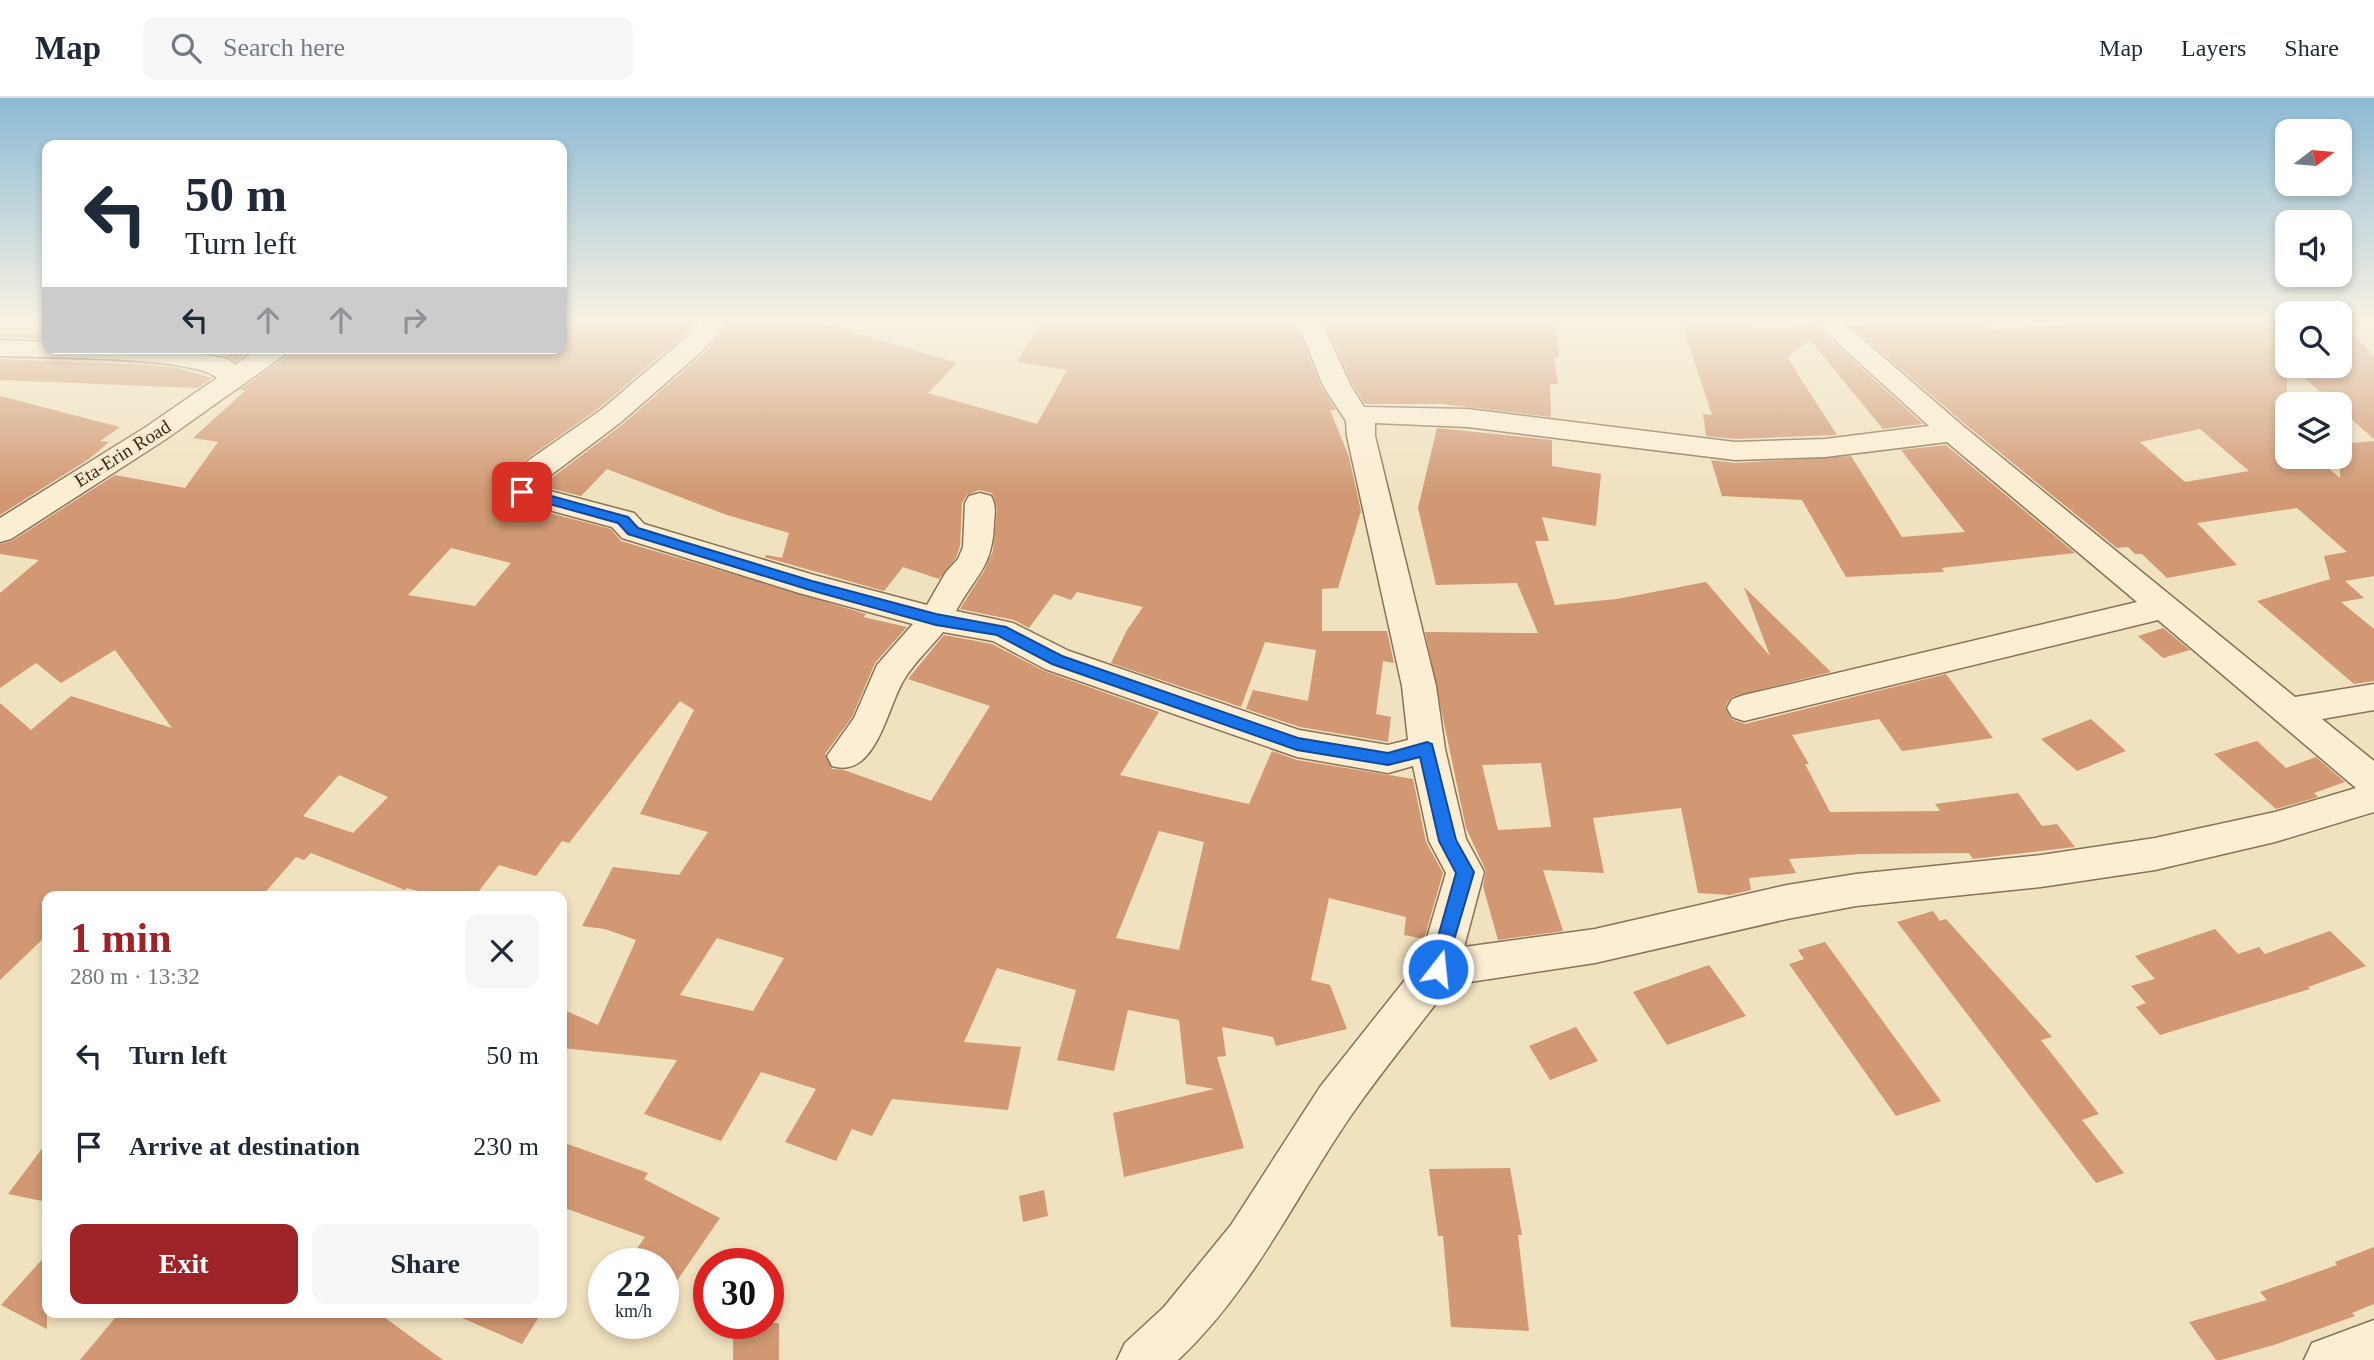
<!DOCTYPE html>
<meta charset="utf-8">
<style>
body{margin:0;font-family:Georgia,serif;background:#f6f6f7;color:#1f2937;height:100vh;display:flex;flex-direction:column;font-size:26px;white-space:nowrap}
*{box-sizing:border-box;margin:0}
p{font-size:23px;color:#747a83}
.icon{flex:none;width:38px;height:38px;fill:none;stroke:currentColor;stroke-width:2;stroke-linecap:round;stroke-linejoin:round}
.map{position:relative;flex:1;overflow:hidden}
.sheet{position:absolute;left:42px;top:793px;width:525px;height:427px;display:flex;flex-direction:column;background:#fff;border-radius:14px;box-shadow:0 4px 10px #0003}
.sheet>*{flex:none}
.hud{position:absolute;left:42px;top:42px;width:525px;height:214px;border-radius:14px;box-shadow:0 4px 10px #0003;background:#fff;color:#1f2937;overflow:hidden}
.needle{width:46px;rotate:74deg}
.buttons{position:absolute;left:2275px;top:21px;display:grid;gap:14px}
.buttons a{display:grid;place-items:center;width:77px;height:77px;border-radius:14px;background:#fff;box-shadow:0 4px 10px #0003;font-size:35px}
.speed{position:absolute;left:588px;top:1150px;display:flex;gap:14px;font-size:35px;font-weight:700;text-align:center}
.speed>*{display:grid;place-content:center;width:91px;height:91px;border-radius:50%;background:#fff;box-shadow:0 4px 10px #0003;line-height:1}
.speed small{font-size:18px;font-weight:400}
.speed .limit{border:10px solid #d22;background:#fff;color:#111}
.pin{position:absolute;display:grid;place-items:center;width:60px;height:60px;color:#fff;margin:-30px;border-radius:14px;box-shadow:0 4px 10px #0006}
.me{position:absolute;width:77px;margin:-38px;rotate:16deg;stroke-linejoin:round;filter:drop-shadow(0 0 5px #0008)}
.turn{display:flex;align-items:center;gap:24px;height:147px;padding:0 28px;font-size:32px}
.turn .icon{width:91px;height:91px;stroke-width:2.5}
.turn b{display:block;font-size:49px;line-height:60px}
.lanes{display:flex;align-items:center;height:66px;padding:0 28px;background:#0003;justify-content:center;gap:35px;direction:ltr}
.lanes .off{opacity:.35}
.round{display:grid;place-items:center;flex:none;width:74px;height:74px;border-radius:14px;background:#f6f6f7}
.head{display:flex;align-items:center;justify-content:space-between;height:119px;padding:0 28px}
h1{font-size:42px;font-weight:800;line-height:52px;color:#9d2327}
.primary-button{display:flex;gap:14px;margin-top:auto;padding:14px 28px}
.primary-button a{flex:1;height:80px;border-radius:14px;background:#9d2327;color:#fff;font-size:28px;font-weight:800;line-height:80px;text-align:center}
.primary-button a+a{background:#f6f6f7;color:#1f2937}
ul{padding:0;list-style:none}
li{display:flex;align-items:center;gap:21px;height:91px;padding:0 28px}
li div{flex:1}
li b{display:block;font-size:26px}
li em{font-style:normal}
header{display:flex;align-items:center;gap:42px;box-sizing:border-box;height:98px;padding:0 35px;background:#fff;border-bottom:2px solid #e0e1e3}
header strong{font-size:33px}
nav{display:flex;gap:38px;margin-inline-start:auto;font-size:24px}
.search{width:490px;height:63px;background:#f6f6f7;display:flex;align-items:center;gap:18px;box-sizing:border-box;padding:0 24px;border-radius:14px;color:#747a83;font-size:26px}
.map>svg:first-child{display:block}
.building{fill:#d19873;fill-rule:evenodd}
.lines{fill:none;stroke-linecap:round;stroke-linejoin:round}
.minor-casing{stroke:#8a7157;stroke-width:3}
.minor{fill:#fbeed3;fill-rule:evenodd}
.route{fill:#1a73e8;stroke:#114b97;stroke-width:2}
.labels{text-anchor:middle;stroke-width:7;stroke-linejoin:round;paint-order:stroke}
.street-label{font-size:19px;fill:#39291c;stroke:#f7ebcf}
</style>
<header>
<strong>Map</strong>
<div class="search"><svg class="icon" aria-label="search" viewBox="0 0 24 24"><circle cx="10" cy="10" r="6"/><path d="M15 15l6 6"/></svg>Search here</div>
<nav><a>Map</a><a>Layers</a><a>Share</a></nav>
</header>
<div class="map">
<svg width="2374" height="1262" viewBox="0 0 2374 1262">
<rect width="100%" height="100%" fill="#f0e1bf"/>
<!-- building -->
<g class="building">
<path d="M 562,220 L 663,220 L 696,223 L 680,241 L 599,310 L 521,365 L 497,395 L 503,403 L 611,431 L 621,443 L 866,516 L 863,519 L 907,529 L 875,565 L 852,619 L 825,656 L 832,671 L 844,672 L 931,703 L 990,608 L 908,581 L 944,537 L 992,546 L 1044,573 L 1159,614 L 1120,677 L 1249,706 L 1272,653 L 1297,662 L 1413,681 L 1426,744 L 1443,775 L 1424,841 L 1404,837 L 1406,819 L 1329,800 L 1311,882 L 1330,887 L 1347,931 L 1276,948 L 1273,939 L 1222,929 L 1226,958 L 1217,959 L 1244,1050 L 1124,1079 L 1113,1015 L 1214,991 L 1186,986 L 1179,922 L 1128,912 L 1114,973 L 1057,962 L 1076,892 L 997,870 L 964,944 L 1021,949 L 1008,1012 L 892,1001 L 872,1038 L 852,1031 L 836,1063 L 785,1044 L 816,991 L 761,974 L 721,1043 L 644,1016 L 677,962 L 562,950 L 562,911 L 598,927 L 636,842 L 605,831 L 582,828 L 613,769 L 679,777 L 708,734 L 640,716 L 694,612 L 680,603 L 569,745 L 562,743 L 536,778 L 499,767 L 475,798 L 436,798 L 407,790 L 405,792 L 311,755 L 304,762 L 296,759 L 262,798 L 47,798 L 47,837 L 0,882 L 0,605 L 31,632 L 71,598 L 172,630 L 115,552 L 61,585 L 36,565 L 0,590 L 0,495 L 39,462 L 0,456 L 0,446 L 12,443 L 115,377 L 185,390 L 218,344 L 193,340 L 246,292 L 239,292 L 288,258 L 292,250 L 562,250 ZM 451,450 L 511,465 L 475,508 L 408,497 ZM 339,677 L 388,699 L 353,735 L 303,718 ZM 1159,733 L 1204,744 L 1179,852 L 1116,840 ZM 717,840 L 784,860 L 753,913 L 680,897 Z"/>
<polygon points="729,220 821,220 819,224 957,265 928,295 1037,326 1067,272 1017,264 1043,220 1287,220 1300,236 1321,289 1336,312 1330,312 1349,359 1361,413 1338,490 1322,491 1322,533 1387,533 1394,565 1383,563 1376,616 1391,619 1388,644 1300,629 1246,611 1253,592 1308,603 1316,552 1265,544 1241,609 1111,565 1127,532 1143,509 1077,494 1071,502 1054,496 1029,530 1014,522 960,511 984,473 993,453 997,411 992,395 979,392 967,397 962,405 960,448 956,460 939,481 903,469 884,493 764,459 767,457 782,460 789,435 727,417 607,371 581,398 541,388 623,326 702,257 718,240"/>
<polygon points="1319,220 1556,220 1559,260 1554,259 1558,286 1550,286 1551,319 1442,306 1365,306 1353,287 1325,226"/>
<polygon points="1680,220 1747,220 1754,231 1816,229 1923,326 1883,331 1810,242 1787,259 1837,337 1735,341 1706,338 1703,316 1712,317 1684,233 1687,233"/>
<path d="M 1862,220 L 1978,220 L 1992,233 L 2097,223 L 2094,220 L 2287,220 L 2287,359 L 2315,359 L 2340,380 L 2340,346 L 2374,343 L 2374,478 L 2345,483 L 2364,500 L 2341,504 L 2374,531 L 2374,583 L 2354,586 L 2257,503 L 2330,481 L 2324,458 L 2347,454 L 2297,410 L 2197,425 L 2237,467 L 2167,480 L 2142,456 L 2135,456 L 2128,449 L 2117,450 L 1965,326 L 1851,228 L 1869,227 ZM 2200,331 L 2249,373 L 2185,384 L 2140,344 Z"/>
<polygon points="2340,220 2374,259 2374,341 2340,311 2340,306 2334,306 2299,275 2340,273"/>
<polygon points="0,235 47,236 47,241 0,239"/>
<polygon points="189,250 254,250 235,264 228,258"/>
<polygon points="0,261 148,267 178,270 212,280 197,290 0,282"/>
<polygon points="0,298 120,329 100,343 109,344 89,361 0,417"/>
<path d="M 1437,330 L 1552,342 L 1552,368 L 1601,376 L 1596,428 L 1542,419 L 1549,443 L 1535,443 L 1555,507 L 1617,501 L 1706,484 L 1770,558 L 1744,489 L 1831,574 L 1731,599 L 1725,609 L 1731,621 L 1745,626 L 1946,576 L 1993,640 L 1902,653 L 1879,621 L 1792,637 L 1809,666 L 1805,666 L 1830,714 L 1940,713 L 1935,706 L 2018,695 L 2042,728 L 2057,726 L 2075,749 L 1973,761 L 1969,755 L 1861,756 L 1789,761 L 1796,775 L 1749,780 L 1751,792 L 1730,797 L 1698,795 L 1681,710 L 1593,720 L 1604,775 L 1543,772 L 1563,833 L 1498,842 L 1483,788 L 1486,773 L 1466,730 L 1425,534 L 1538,535 L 1517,485 L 1436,487 L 1418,410 ZM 1541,665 L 1551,729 L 1498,732 L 1482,667 Z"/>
<polygon points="1946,347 2075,455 1942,470 1944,474 1846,479 1802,402 1722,398 1711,362 1735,365 1851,358 1902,439 1965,434 1901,352"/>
<polygon points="2163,530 2190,552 2163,560 2138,538"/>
<polygon points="2091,621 2126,653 2077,673 2041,641"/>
<polygon points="2257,643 2286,670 2316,659 2345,684 2314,695 2318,699 2276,711 2214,656"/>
<polygon points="1933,813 1940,823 1946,821 2052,939 2041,942 2099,1016 2082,1022 2124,1075 2096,1085 1897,824"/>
<polygon points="2215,831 2238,856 2259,849 2265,856 2330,833 2366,868 2308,889 2310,891 2160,937 2136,909 2146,905 2131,888 2155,881 2135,858"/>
<polygon points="1825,844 1941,1003 1896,1018 1789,866 1804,861 1798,852"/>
<polygon points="1709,867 1746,918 1667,947 1633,894"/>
<polygon points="1576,929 1598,963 1550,982 1529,948"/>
<polygon points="47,1044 47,1104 8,1096"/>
<polygon points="562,1044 648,1075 644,1081 720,1120 663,1203 663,1166 626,1166 645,1139 562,1109"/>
<polygon points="1510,1070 1522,1137 1518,1137 1529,1233 1451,1229 1443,1138 1438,1138 1429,1071"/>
<polygon points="1044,1092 1048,1118 1023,1124 1019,1098"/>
<polygon points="2374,1149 2374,1206 2352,1215 2355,1218 2277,1246 2221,1262 2216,1262 2189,1224 2267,1202 2260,1194 2337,1167 2335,1164"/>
<polygon points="47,1156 47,1231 1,1207"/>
<polygon points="120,1214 377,1214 443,1262 80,1262"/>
<polygon points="448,1214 542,1214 522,1246"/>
<rect x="733" y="1225" width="46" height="37"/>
</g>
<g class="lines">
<!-- minor casing -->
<g class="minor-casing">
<g id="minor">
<path d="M 700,220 L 726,220 L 716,239 L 700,255 L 621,324 L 535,389 L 634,415 L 644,426 L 814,477 L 927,507 L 946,474 L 958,461 L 963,449 L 965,405 L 969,398 L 980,395 L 991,398 C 996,407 995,414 994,424 C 993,470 976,476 956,513 L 1013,525 L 1069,553 L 1299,632 L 1388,647 L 1408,642 L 1402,588 L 1347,338 L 1346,323 L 1323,288 L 1302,235 L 1290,220 L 1316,220 L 1323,227 L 1351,288 L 1364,309 L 1468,311 L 1735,344 L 1825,341 L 1929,328 L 1810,220 L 1838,220 L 1963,328 L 2295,599 L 2374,586 L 2374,612 L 2322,621 L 2374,663 L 2374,714 L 2275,744 L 2155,772 L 2041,789 L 1856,808 L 1787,821 L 1595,865 L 1450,887 C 1417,931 1381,974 1350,1019 C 1294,1101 1252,1193 1178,1262 L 1117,1262 L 1125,1245 L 1164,1209 L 1231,1127 L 1320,989 L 1420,863 L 1446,775 L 1429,743 L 1413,668 L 1388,675 L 1297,659 L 1045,571 L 993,543 L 943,534 C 931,549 915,564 905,580 C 887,607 877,682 832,668 L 827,658 L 854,620 L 877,567 L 913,526 L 799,495 L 622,440 L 612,429 L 504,400 L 499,393 L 522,367 L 601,312 L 682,243 L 696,230 ZM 1375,325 L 1468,329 L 1735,362 L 1825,359 L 1947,344 L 2137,504 L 1744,597 L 1732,601 L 1727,610 L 1732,619 L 1744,623 L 2158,522 L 2356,690 L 2275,714 L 2155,740 L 2041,757 L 1856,776 L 1787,787 L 1595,831 L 1464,849 L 1484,774 L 1466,741 L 1445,651 L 1436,588 L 1375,338 Z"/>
<path d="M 0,242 L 47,244 L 47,250 L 171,250 L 228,261 L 235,267 L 259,250 L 290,250 L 286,256 L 166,341 L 11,441 L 0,444 L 0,420 L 146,329 L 217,280 C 194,258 39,260 0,258 Z"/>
<polygon points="2374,1222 2374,1262 2304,1262 2312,1245"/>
</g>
</g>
<!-- minor -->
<use href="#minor" class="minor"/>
</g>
<!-- sky -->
<linearGradient id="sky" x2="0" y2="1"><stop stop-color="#8cbad5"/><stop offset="0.56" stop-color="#f8f2e2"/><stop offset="1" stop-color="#f8f2e2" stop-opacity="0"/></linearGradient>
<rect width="2374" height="396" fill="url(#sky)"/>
<!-- route -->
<polygon class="route" points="522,390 628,419 638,430 812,483 936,516 1006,529 1062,558 1298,640 1388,655 1427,644 1432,646 1456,742 1474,774 1444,876 1438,879 1431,876 1429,871 1456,775 1439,743 1420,659 1388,667 1297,652 1052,566 997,537 936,527 810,492 628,436 618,425 517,397 515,394"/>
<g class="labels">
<!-- street labels -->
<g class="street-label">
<text transform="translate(122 355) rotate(-32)" y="7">Eta-Erin Road</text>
</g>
</g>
</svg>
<div class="buttons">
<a><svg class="needle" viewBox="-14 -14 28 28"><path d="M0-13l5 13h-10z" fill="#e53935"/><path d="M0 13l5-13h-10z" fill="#747a83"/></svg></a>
<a><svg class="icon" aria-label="sound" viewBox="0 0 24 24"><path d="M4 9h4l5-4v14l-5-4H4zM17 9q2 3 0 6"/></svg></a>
<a><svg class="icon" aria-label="search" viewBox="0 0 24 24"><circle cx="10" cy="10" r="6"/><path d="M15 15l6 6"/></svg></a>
<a><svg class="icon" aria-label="layers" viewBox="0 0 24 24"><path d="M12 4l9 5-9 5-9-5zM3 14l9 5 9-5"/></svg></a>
</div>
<div class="speed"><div>22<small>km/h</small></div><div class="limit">30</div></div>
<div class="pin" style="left:522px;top:394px;background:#d93025"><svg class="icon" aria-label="arrive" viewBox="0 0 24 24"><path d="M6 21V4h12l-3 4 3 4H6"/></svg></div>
<svg class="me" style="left:1438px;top:871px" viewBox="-20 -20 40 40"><circle r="17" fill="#1a73e8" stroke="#fff" stroke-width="3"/><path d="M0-11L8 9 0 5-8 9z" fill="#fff"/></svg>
<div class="hud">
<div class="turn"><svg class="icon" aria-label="left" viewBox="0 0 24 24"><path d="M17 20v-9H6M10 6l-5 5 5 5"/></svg><div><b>50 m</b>Turn left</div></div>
<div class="lanes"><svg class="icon" aria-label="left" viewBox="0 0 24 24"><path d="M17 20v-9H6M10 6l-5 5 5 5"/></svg><svg class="icon off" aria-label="ahead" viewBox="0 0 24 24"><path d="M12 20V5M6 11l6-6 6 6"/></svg><svg class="icon off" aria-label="ahead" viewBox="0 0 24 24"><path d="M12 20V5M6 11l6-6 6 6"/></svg><svg class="icon off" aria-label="right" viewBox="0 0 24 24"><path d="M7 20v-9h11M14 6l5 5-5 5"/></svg></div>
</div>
<section class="sheet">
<div class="head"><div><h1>1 min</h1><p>280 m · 13:32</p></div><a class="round"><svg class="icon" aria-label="close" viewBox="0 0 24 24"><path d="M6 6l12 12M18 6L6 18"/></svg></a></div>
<ul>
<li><svg class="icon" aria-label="left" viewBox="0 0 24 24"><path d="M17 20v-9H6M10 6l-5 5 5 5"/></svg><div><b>Turn left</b></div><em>50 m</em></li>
<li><svg class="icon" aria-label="arrive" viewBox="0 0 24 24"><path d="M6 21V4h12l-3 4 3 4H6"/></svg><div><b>Arrive at destination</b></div><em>230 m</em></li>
</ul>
<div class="primary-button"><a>Exit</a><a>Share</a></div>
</section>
</div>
